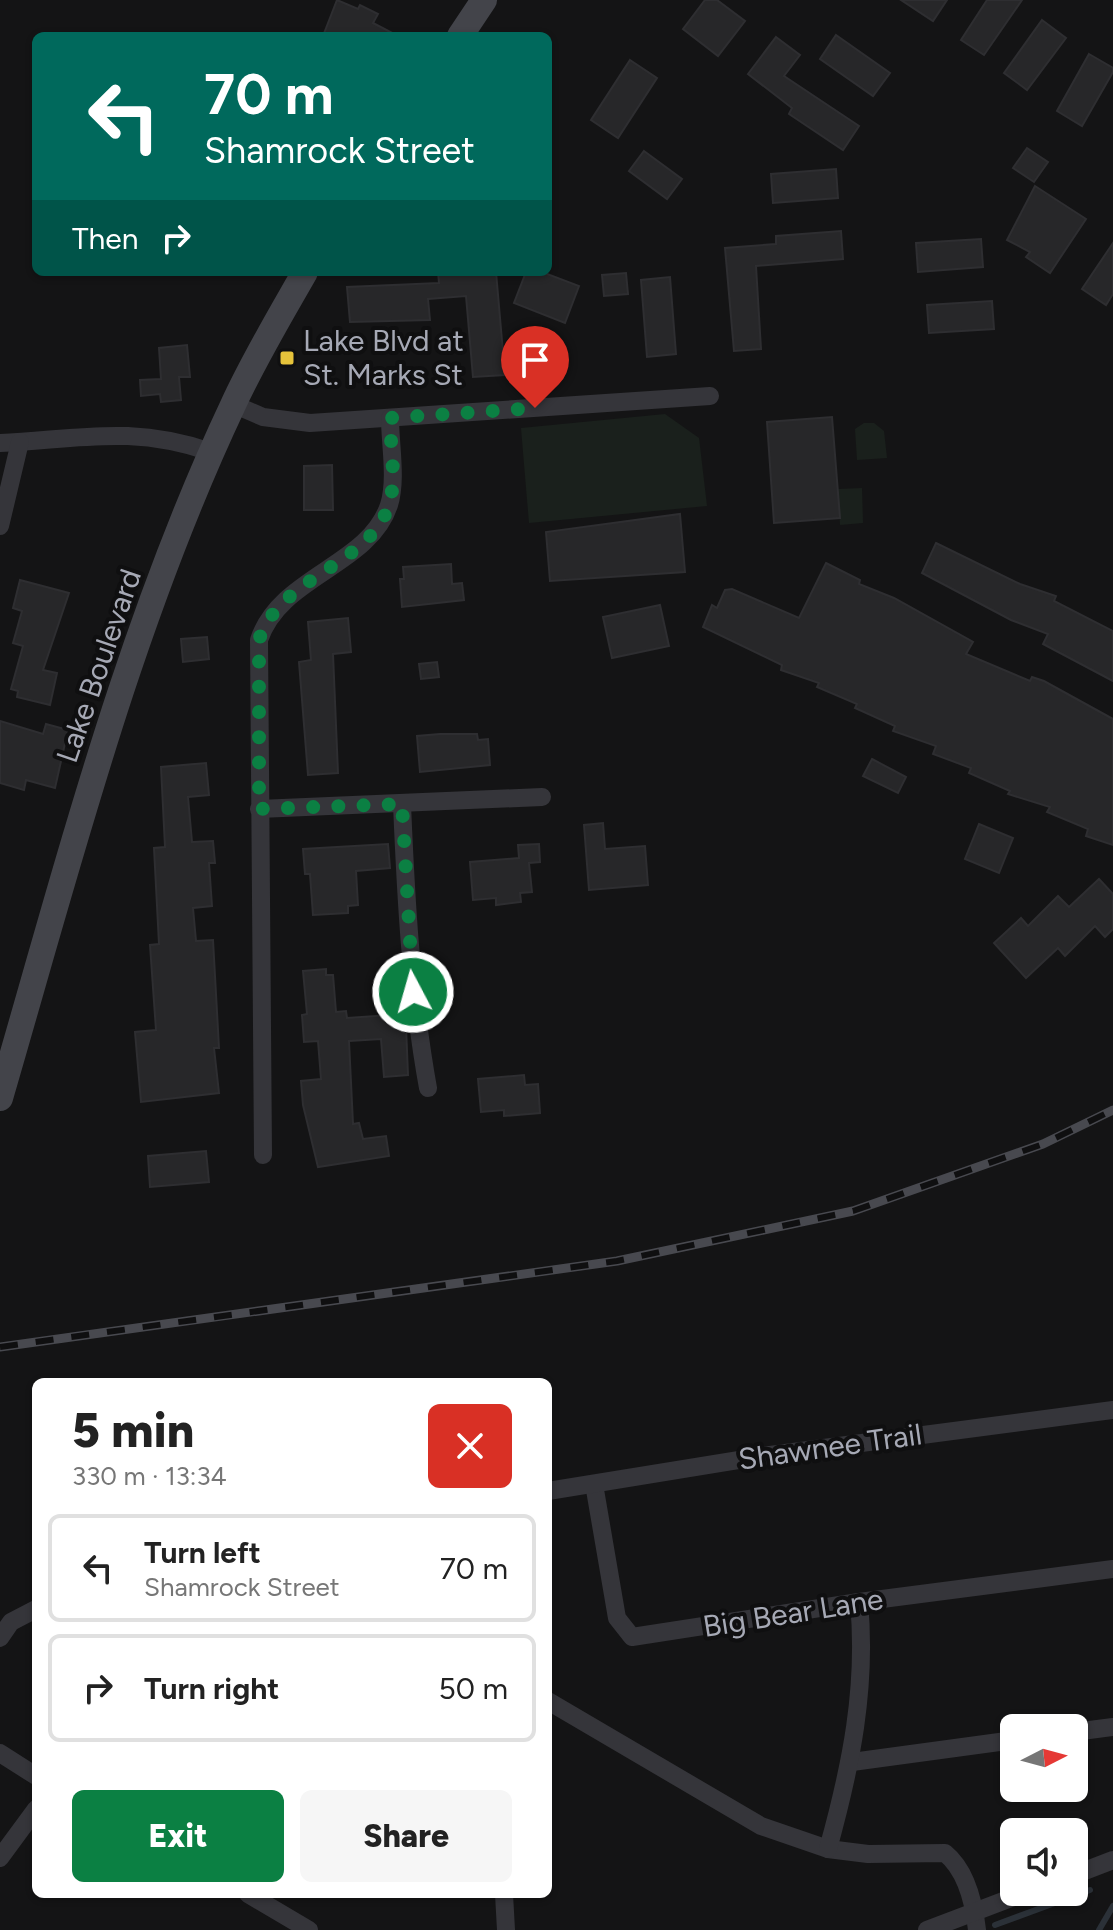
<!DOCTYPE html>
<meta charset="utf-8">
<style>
body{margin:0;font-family:Figtree,sans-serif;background:#f6f6f6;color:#222;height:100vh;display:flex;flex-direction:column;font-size:30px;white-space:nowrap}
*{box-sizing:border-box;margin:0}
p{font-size:26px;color:#767676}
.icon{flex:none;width:44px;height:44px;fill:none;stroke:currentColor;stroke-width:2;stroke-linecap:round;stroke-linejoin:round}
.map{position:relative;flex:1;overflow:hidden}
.side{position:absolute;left:32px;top:1378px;width:520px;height:520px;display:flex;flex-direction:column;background:#fff;border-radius:12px;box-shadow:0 2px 6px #0004}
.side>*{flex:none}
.banner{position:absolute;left:32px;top:32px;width:520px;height:244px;border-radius:12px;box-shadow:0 2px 6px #0004;background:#00695c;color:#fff;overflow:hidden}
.needle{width:52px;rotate:84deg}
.tools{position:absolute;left:1000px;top:1714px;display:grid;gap:16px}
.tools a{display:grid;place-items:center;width:88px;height:88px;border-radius:12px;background:#fff;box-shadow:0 2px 6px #0004;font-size:40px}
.pin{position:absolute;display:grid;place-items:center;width:68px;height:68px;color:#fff;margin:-82px -34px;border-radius:50% 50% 50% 0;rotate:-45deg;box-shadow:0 0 8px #0007}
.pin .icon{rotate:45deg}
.me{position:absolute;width:88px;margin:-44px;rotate:354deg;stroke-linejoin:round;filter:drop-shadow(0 0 6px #0008)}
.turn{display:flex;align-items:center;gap:28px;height:168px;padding:0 40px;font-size:36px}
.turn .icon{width:104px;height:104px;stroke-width:2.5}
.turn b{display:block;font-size:56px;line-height:68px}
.then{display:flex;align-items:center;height:76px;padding:0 40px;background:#0003;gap:16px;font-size:30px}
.round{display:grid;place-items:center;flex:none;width:84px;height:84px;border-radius:12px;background:#f6f6f6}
.headline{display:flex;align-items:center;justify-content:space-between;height:136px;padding:0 40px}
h1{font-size:48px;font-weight:800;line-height:60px}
.primary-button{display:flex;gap:16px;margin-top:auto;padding:16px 40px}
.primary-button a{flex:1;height:92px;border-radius:12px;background:#0b8043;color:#fff;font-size:32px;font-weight:800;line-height:92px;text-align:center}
.primary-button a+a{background:#f6f6f6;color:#222}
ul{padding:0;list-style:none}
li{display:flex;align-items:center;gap:24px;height:108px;margin:0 16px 12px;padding:0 24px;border:4px solid #e0e0e0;border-radius:12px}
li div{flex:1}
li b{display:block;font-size:30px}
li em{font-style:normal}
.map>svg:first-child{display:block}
.green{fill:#1a201c}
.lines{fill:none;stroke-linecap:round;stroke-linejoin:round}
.stream{stroke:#2b3138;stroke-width:6}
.building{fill:#272729;stroke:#2e2e31;stroke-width:2}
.minor{stroke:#35353a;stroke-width:18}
.secondary{stroke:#43444a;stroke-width:26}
.rail-casing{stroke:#48494f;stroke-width:9}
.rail{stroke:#0f0f10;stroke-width:6;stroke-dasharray:18;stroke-linecap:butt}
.route{stroke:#0b8043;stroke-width:14;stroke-dasharray:0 25.2}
.poi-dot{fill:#e6c33b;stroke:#0f0f10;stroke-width:3}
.labels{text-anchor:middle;stroke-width:8;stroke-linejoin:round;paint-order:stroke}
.poi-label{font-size:30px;fill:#a6a9b5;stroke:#0f0f10;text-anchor:start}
.street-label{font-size:30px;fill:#a6a9b5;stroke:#0f0f10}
</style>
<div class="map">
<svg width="1113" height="1930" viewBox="0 0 1113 1930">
<rect width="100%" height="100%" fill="#141415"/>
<!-- green -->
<g class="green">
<polygon points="665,414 699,438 707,506 529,523 521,428"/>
<polygon points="864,423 874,423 884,431 887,458 857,460 855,429"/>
<polygon points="862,488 863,523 840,525 838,489"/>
</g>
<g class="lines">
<!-- stream -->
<g class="stream">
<polyline points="995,1925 1090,1890"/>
<polyline points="1099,1930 1113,1906"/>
</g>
</g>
<!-- building -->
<g class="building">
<polygon points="337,0 358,9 360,5 378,14 373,23 398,36 323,36"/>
<polygon points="705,0 717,0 745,21 718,56 683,29"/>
<polygon points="901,0 947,0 933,21"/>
<polygon points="987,0 1022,0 984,55 961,40"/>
<polygon points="1042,20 1066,38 1027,90 1004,73"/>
<polygon points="836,35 890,73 873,96 820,59"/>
<polygon points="776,37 800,55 784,76 859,126 843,150 789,114 792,108 748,74"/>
<polygon points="1089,54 1113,68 1113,72 1082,126 1057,111"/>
<polygon points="630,60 657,78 618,138 591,120"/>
<polygon points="1027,148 1048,162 1034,182 1013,168"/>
<polygon points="644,151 682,179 667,199 629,171"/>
<polygon points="836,169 838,198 773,203 771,174"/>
<polygon points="1035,186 1086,219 1050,273 1026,257 1030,252 1007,240"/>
<polygon points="841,231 843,259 756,266 761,349 734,351 725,248 776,244 776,236"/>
<polygon points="981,239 983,267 918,272 916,243"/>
<polygon points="1113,243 1113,294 1106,305 1082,289"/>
<polygon points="438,272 496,272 505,375 473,377 466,296 428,299 430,320 350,322 347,287 439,283"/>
<polygon points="526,272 542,272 579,286 565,323 514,303"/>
<polygon points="626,273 628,294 604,296 602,275"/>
<polygon points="670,277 676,354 647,357 641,280"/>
<polygon points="992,301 994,329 929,333 927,305"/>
<polygon points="187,345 190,377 179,377 181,400 161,402 160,394 141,396 140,380 161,379 159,348"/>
<polygon points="832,417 840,518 774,523 767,422"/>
<polygon points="332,465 333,510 304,510 304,466"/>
<polygon points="680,514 685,572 550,581 546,532"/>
<polygon points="936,543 1020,584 1056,596 1054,601 1113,631 1113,681 1043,644 1048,634 1011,620 922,573"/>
<polygon points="826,563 860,580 859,584 894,598 973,642 966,654 1030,681 1032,677 1044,681 1113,719 1113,845 1086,836 1088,829 1047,812 1050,807 1008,794 1010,791 969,773 971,768 933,754 936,746 893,731 895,726 855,708 857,704 817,687 819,683 781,670 782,665 703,627 712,605 717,608 725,590 732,589 799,618"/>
<polygon points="451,564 452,584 462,583 464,600 402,607 400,579 404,579 403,567"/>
<polygon points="20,580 69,593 43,670 57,673 50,705 17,697 18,691 11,689 23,646 13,643 22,611 13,608"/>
<polygon points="660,605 669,646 612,658 603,617"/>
<polygon points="348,618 351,652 333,654 338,773 308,775 299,662 311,660 308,622"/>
<polygon points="207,637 209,659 183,662 181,639"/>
<polygon points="437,662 439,677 421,679 419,664"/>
<polygon points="0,721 43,734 46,724 68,730 55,788 26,780 24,790 0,783"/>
<polygon points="440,734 477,734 478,740 488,739 490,765 420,772 417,736"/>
<polygon points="872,759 906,777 898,793 863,776"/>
<polygon points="206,763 209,795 188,797 192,842 213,841 215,863 209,863 212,906 193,908 196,941 213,940 219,1048 214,1048 219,1093 141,1102 135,1032 156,1030 150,945 159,944 154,848 165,847 161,767"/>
<polygon points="603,823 605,849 645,846 648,885 589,890 584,825"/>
<polygon points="979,824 1013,838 999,873 965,859"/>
<polygon points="388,844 390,868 356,871 358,905 348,906 348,913 313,915 310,874 305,874 303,849"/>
<polygon points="539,844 540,862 529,863 532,892 520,893 521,902 496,905 496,898 473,900 470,862 519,858 518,845"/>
<polygon points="1099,879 1113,894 1113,929 1105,937 1095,926 1065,956 1058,948 1026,978 994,943 1021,918 1028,926 1058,896 1069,907"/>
<polygon points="326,969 326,975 333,975 336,1012 346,1011 347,1018 390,1015 392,1027 406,1026 408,1075 384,1077 381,1039 349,1041 353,1124 359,1123 363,1139 386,1136 389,1156 318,1167 303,1105 301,1081 321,1079 318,1041 304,1042 302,1015 307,1014 303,971"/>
<polygon points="524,1075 525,1085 538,1084 540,1113 504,1116 504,1110 481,1112 478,1079"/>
<polygon points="206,1151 209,1182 150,1187 148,1156"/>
</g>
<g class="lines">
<!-- minor -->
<g class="minor">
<polyline points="233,404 263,417 310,423 710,396"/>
<path d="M 0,443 C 80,439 132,425 211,452"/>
<polyline points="0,526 20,442"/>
<path d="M 402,804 C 406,900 411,994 428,1088"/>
<polyline points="259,809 542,797"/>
<path d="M 263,1155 L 259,640 C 280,576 369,566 389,505 C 397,480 390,444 390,418"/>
<polyline points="594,1484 617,1618 632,1637 859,1602 1113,1569"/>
<polyline points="548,1491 770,1455 1113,1410"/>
<polyline points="0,1638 11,1622 36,1609"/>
<path d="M 548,1701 L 761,1826 L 828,1849 L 868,1854 L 945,1853 C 967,1871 974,1903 977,1930"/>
<polyline points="1074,1732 1113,1727"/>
<polyline points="0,1753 36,1776"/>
<polyline points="852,1762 1014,1740"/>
<path d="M 828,1849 C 851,1766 867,1688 859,1602"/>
<polyline points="0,1858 36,1809"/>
<polyline points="1074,1875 1113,1860"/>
<polyline points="248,1894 309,1930"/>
<polyline points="504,1894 506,1930"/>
<polyline points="927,1930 1027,1892"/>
</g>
<!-- secondary -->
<g class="secondary">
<polyline points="460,36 484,0"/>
<path d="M 0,1098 C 68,865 129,625 233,405 C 254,359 280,316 305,272"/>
</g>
<!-- rail casing -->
<g class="rail-casing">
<polyline id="rail" points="0,1347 617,1261 853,1211 1043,1144 1113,1110"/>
</g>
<!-- rail -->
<use href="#rail" class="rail"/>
</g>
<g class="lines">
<!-- route -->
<path class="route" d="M 413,992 L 402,804 L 259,809 L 259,640 C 280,576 369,566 389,505 C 397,480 390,444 390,418 L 535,408"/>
</g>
<!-- markers -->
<rect class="poi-dot" x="279" y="350" width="16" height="16" rx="4"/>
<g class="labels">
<!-- poi labels -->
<g class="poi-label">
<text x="303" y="351">Lake Blvd at<tspan x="303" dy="34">St. Marks St</tspan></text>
</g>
<!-- street labels -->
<g class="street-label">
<text transform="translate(99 666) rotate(-71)" y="10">Lake Boulevard</text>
<text transform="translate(830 1447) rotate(-8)" y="10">Shawnee Trail</text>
<text transform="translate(793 1613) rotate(-9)" y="10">Big Bear Lane</text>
</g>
</g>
</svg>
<div class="tools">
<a><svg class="needle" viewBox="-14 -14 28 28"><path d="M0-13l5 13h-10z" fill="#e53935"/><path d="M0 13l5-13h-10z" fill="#767676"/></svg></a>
<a><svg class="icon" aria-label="sound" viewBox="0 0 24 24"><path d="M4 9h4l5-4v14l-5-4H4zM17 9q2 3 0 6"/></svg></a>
</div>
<div class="pin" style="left:535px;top:408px;background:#d93025"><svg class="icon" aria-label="arrive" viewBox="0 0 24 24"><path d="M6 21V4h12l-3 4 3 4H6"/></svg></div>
<svg class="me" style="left:413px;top:992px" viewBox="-20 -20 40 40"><circle r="17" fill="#0b8043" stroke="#fff" stroke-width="3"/><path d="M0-11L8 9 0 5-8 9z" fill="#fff"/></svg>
<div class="banner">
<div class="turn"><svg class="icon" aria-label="left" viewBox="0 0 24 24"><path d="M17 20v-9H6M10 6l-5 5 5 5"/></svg><div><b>70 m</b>Shamrock Street</div></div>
<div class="then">Then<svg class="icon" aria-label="right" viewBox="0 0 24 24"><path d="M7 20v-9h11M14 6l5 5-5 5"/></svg></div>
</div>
<section class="side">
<div class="headline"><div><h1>5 min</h1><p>330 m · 13:34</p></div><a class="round" style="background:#d93025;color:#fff"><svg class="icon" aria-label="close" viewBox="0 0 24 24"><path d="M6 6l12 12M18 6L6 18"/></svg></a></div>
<ul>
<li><svg class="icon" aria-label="left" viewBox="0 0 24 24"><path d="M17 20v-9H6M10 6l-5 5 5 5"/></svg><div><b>Turn left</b><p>Shamrock Street</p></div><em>70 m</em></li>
<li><svg class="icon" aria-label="right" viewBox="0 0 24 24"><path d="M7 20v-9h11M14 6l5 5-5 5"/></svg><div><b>Turn right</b></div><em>50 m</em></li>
</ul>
<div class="primary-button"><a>Exit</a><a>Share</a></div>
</section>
</div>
